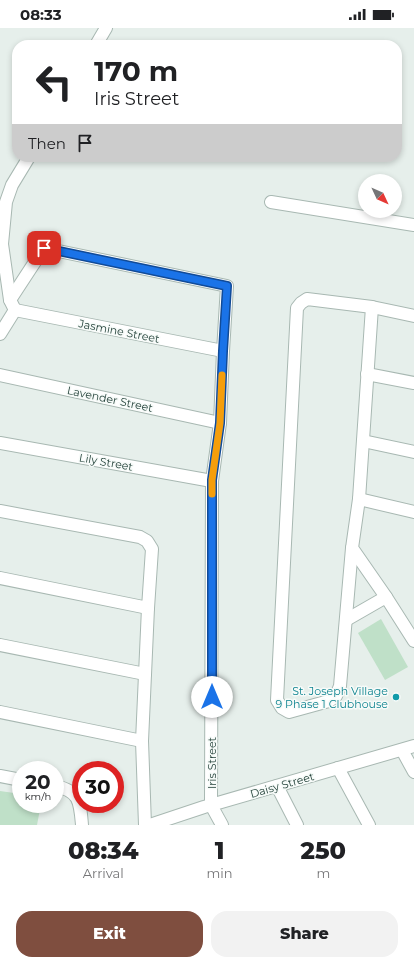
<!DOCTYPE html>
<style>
body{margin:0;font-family:Montserrat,sans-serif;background:#f2f2f2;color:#202124;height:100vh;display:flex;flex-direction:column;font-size:15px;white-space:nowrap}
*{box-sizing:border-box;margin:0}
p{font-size:13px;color:#757577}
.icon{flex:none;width:22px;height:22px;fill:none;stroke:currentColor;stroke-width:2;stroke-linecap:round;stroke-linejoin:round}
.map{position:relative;height:797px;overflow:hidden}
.panel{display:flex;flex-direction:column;background:#fff;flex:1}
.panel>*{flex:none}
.top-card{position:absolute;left:12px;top:12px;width:390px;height:122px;border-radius:16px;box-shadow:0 2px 6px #0003;background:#fff;color:#202124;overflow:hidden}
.needle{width:26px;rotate:134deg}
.fabs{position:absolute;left:358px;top:146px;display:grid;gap:8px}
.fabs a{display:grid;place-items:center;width:44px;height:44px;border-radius:50%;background:#fff;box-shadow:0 2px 6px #0003;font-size:20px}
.speed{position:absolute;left:12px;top:733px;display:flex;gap:8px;font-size:20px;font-weight:700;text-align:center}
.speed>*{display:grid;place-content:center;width:52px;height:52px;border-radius:50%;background:#fff;box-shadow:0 2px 6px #0003;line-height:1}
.speed small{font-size:10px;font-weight:400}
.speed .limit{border:6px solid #d22;background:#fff;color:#111}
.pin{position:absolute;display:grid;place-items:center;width:34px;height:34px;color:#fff;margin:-17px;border-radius:8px;box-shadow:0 2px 6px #0006}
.me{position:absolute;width:44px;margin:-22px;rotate:0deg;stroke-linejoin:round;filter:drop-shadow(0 0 3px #0008)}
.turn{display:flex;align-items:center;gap:14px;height:84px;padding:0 16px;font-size:18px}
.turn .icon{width:52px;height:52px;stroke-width:2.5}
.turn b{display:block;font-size:28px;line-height:34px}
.then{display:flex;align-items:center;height:38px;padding:0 16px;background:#0003;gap:8px;font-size:15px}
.eta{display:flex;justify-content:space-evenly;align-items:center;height:68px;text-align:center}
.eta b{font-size:24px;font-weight:800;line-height:28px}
.primary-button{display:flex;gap:8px;margin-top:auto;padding:8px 16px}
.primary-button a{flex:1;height:46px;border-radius:16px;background:#7f4e3f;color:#fff;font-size:16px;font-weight:800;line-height:46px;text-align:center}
.primary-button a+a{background:#f2f2f2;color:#202124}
.status{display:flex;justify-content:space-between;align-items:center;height:28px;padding:0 20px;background:#fff;direction:ltr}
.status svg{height:11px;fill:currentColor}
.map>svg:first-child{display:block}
.green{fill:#bfe0c8}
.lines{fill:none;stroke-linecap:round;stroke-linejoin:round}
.minor-casing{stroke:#a8b8b2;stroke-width:14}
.tertiary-casing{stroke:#a8b8b2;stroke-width:14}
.minor{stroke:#fff;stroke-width:12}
.tertiary{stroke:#fff;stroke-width:12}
.route-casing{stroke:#114b97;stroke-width:10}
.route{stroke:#1a73e8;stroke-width:7}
.slow{stroke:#f59e0b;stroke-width:7}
.culture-dot{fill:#0f9aa8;stroke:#f7fbf9;stroke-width:1.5}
.labels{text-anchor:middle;stroke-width:3;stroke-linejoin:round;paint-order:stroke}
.street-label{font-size:11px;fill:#24423a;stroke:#f7fbf9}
.culture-label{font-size:11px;fill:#0d838f;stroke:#f7fbf9;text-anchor:end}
</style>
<div class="status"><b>08:33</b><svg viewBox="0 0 49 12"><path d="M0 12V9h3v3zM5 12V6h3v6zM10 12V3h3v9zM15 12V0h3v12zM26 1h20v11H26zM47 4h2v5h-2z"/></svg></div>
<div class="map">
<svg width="414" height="797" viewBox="0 0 414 797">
<rect width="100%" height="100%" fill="#e6efeb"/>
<!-- green -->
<g class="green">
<polygon points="381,591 408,639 385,652 358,605"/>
<polygon points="0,763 21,766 21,776 41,776 37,797 0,797"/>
</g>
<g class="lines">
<!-- minor casing -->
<g class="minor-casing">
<g id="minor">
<polyline points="271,174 414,197"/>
<polyline points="10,272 44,220 227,258 223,323 220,395 212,453 211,777 222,797"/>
<polyline points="15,282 223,323"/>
<polyline points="414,288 372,279 359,471 352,520 386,569 414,613"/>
<polyline points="367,346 414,355"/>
<polyline points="0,347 220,395"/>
<polyline points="363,413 414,424"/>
<polyline points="0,415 212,453"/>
<polyline points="359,471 414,484"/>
<polyline points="0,483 140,509 147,513 152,521 148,580 0,550"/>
<polyline points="352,520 340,658 336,668 329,673 289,684 282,680 277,672 297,280 301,275 307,271 372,279"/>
<polyline points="346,592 386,569"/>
<polyline points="0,617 145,646"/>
<polyline points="0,684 142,713"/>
<polyline points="402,722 414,744"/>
<polyline points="338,740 369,797"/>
<polyline points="0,748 21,752"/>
<path d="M 55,758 C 80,763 80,774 82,797"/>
<polyline points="277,758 297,797"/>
<polyline points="145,797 142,713 148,580"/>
<polyline points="150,797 204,779 414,718"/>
</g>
</g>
<!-- tertiary casing -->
<g class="tertiary-casing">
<g id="tertiary">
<polyline points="96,17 106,0"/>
<polyline points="0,306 15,282 10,272 2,216 6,174 12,157 29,129"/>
</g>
</g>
<!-- minor -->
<use href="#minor" class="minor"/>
<!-- tertiary -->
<use href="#tertiary" class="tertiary"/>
</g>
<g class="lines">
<!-- route casing -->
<g class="route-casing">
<polyline id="route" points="44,220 227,258 223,323 220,395 212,452 212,669"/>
</g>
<!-- route -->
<use href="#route" class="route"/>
<!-- slow -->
<polyline class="slow" points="212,466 212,452 220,395 222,347"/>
</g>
<!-- markers -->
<circle class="culture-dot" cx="396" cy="669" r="4"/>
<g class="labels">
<!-- street labels -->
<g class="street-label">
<text transform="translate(119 303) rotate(11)" y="4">Jasmine Street</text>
<text transform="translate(110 371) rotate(12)" y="4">Lavender Street</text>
<text transform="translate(106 434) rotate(10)" y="4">Lily Street</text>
<text transform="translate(212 735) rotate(-90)" y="4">Iris Street</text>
<text transform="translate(282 757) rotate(-16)" y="4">Daisy Street</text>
</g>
<!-- culture labels -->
<g class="culture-label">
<text x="388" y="667">St. Joseph Village<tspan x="388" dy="13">9 Phase 1 Clubhouse</tspan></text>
</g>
</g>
</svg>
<div class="fabs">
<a><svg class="needle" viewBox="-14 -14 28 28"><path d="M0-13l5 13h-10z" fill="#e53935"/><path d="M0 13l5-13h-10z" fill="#757577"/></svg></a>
</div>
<div class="speed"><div>20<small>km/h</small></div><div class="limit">30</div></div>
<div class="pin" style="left:44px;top:220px;background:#d93025"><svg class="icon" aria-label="arrive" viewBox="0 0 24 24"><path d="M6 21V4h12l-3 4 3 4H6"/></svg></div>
<svg class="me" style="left:212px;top:669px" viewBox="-20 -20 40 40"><circle r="19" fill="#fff"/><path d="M0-13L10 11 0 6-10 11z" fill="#1a73e8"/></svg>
<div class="top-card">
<div class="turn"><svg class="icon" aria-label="left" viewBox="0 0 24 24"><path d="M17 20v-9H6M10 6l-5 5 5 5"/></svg><div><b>170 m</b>Iris Street</div></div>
<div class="then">Then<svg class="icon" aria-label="arrive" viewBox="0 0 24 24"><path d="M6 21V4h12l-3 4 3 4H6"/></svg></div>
</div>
</div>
<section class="panel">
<div class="eta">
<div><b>08:34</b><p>Arrival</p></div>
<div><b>1</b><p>min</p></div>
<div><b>250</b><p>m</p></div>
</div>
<div class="primary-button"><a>Exit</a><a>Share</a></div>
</section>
